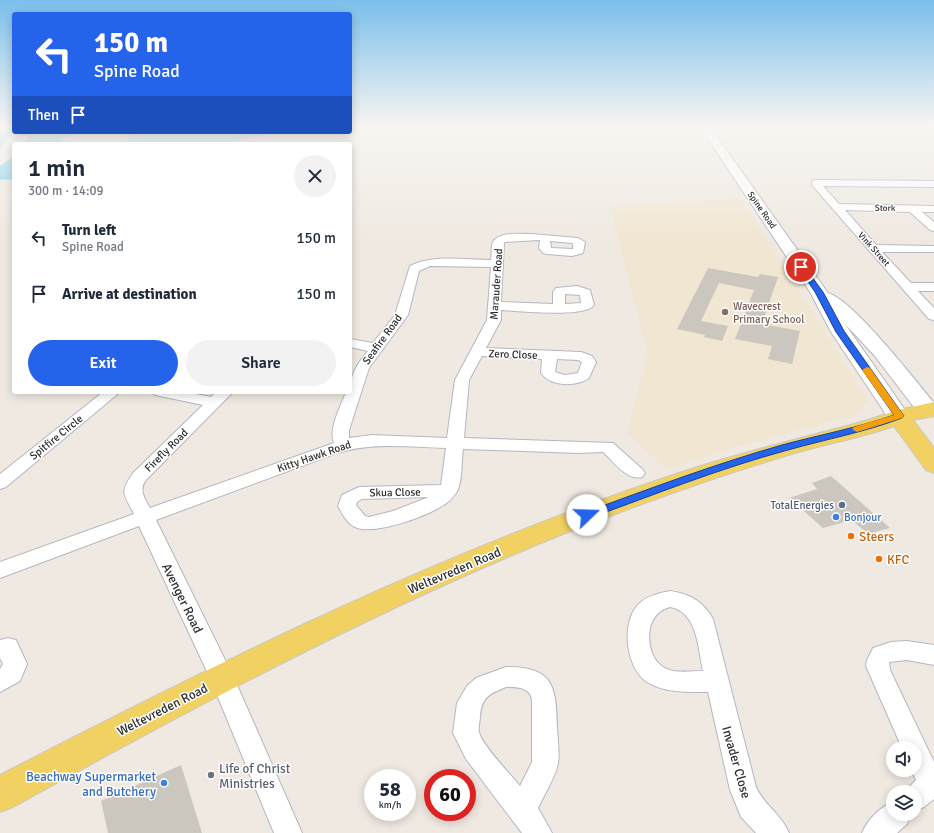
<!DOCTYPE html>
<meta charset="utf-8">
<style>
body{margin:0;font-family:Signika,sans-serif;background:#f2f2f3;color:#1f2937;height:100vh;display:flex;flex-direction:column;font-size:15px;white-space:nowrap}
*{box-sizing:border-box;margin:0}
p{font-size:13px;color:#747a83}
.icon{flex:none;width:22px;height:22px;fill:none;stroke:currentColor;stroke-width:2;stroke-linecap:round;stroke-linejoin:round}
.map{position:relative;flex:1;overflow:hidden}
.sheet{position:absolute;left:12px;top:142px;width:340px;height:252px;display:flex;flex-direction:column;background:#fff;border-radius:4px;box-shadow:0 2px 10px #0003}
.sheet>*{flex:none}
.banner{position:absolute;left:12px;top:12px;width:340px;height:122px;border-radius:4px;box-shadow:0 2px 10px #0003;background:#2563eb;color:#fff;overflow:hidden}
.fabs{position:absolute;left:886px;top:741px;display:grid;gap:8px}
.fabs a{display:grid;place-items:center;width:36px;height:36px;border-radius:50%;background:#fff;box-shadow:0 2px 10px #0003;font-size:20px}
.speed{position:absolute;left:364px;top:769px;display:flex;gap:8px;font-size:20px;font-weight:700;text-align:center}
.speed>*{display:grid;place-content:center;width:52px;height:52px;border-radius:50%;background:#fff;box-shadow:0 2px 10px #0003;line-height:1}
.speed small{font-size:10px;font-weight:400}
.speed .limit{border:6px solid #d22;background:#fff;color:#111}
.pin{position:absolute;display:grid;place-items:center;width:34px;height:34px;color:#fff;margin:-17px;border:2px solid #fff;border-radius:50%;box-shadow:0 1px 4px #0007}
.me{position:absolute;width:44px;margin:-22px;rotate:69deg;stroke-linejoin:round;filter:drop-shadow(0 0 3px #0008)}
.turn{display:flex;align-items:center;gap:14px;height:84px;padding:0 16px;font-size:18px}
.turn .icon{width:52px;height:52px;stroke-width:2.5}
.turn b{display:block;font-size:28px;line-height:34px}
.then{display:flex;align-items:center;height:38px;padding:0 16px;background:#0003;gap:8px;font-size:15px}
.round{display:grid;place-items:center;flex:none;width:42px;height:42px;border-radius:21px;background:#f2f2f3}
.head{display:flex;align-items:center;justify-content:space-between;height:68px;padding:0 16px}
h1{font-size:24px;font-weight:600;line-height:30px}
.cta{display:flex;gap:8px;margin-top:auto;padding:8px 16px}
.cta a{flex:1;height:46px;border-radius:24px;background:#2563eb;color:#fff;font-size:16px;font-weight:600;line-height:46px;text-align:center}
.cta a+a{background:#f2f2f3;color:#1f2937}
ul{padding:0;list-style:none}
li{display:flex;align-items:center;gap:12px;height:56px;padding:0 16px}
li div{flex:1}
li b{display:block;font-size:15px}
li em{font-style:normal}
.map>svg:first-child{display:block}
.education{fill:#f0e6d1}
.water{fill:#75cff0}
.building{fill:#cbc7bf}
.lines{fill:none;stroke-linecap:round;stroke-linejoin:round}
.street-casing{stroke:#b4b7c1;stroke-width:2}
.secondary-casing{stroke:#b4b7c1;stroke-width:2}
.primary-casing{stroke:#c9c9c9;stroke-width:2}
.street{fill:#fff;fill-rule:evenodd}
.secondary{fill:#fff;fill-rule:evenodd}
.primary{fill:#f2d163;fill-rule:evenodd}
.route{fill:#2563eb;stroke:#184099}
.slow{fill:#f59e0b}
.education-dot{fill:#8d6e63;stroke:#fff;stroke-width:1.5}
.service-dot{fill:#5c6f8a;stroke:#fff;stroke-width:1.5}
.shop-dot{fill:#3f7fe0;stroke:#fff;stroke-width:1.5}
.food-dot{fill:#e8710a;stroke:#fff;stroke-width:1.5}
.worship-dot{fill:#6b7280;stroke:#fff;stroke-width:1.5}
.labels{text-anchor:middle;stroke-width:3;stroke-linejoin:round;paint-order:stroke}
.far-street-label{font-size:9px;fill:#2e2e2e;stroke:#fff}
.street-label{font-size:11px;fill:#2e2e2e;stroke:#fff}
.education-label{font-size:11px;fill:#785e54;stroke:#fff;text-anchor:start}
.service-label{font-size:11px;fill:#4e5e75;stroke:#fff;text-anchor:end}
.shop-label{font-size:11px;fill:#366cbe;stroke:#fff;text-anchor:start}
.near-food-label{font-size:13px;fill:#c56008;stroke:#fff;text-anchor:start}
.near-street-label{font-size:13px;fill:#2e2e2e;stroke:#fff}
.near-worship-label{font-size:13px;fill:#5b616d;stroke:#fff;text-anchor:start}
.near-shop-label{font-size:13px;fill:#366cbe;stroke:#fff;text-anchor:end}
</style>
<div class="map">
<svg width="934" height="833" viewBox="0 0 934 833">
<rect width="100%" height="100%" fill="#efe9e1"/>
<!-- education -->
<polygon class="education" points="741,199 868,400 859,414 725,450 670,469 665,468 627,433 648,353 614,224 611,206"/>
<!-- water -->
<g class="water">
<polygon points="0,127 14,127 14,132 0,148"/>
<path d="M 30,132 L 91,132 C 82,133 63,134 60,144 L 25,144 Z"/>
<polygon points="137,132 276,132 220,144 126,144 129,138"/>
<polygon points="14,156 14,179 0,180 0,166"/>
</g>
<!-- building -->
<g class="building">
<polygon points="708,268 758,277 760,274 778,277 762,324 800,331 792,364 768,359 772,346 735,339 754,290 719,283 701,321 728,326 722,341 704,337 705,335 677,329"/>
<polygon points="831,476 890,528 868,534 852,520 823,528 789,498 817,489 812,483"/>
<polygon points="181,765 202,833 108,833 101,801"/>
</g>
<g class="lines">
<!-- street casing -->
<g class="street-casing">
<g id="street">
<polygon points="815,180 934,181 934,187 823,186 839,204 934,206 934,212 922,212 934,222 934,231 930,230 910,212 845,210 876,245 934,246 934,252 882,252 911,283 934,283 934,291 918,291 934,308 934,320 929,319 812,185 812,181"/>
<path d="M 532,234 L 578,238 L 585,242 L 583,253 L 572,256 L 547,254 L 543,253 L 539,248 L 540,240 L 505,242 L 504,243 L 501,302 L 553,304 L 553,292 L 556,288 L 577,286 L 590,290 L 594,305 C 586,318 517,311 501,310 L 501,320 L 486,348 L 581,352 L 592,356 L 596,362 L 589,378 C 576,387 551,387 541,373 L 542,359 L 482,356 L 469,380 L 464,438 L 613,443 L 642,469 L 645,473 L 642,477 C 627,481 614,462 603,452 L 579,453 L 463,449 C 461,461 463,483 456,493 C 453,497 449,502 445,504 C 428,516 374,536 355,527 C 347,524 342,513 338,506 L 342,495 L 359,487 L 441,485 L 446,448 C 409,447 373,442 337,453 L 156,520 L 234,678 L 302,833 L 274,833 L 210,678 L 139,526 L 0,578 L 0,562 L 134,514 C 124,494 119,493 133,473 L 203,405 L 155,395 L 152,392 L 185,392 L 211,397 L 216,392 L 233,392 L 145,481 C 139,491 145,499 150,508 L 334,443 C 328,429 341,406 346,392 L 350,392 C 350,375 357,364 368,351 L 350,347 L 350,339 L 373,343 L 395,315 L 410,266 C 433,254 466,260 491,260 C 492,255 491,246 493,242 C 499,231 522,234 532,234 ZM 550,241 L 572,243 L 573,244 L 573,249 L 551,248 ZM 430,266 L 491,267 L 487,320 L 455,380 L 447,438 L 372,435 L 349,438 L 349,430 L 369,368 L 408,315 L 419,271 ZM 565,294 L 580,295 L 581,303 L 565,304 ZM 557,359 L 578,360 L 582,362 L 578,373 L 565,375 L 555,372 ZM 429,497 L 393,511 L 369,517 L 365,516 L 356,505 L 357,502 L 362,499 Z"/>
<polygon points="103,392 120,392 6,487 0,489 0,474"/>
<path d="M 670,591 C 690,594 703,601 713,619 L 756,787 C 764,805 782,815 789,833 L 756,833 L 741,817 L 730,790 L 708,692 C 688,692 664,693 647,682 C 625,667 620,619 641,602 C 650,595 660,593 670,591 ZM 670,607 C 698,612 698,649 703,671 C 691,671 673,674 663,667 C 644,655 643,613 670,607 Z"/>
<polygon points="8,638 16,640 27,664 20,681 0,692 0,669 3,664 0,658 0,640"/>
<polygon points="907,641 934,645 934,665 907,660 889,662 890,670 934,762 934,799 924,807 915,811 915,792 904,792 916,780 911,770 915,770 915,748 902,748 866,666 867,660 873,648 891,642"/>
<path d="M 506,667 C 553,667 556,685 557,726 C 557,737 560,751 558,763 C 556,776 544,795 538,808 L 552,833 L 522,833 L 466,759 L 453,733 L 457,703 L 467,686 L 476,678 ZM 506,687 C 517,687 530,687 532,700 L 532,762 L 520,786 C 511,775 481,744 479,732 C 478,727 480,721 480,716 C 482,697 489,694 506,687 Z"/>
<path d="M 893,802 L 893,814 L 911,814 L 907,824 L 897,833 L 862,833 C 867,820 880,807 893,802 Z"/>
</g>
</g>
<!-- secondary casing -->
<g class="secondary-casing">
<path id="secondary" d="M 700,127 L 710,127 L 828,293 C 853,300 916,381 934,403 L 934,415 L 928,417 L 920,415 L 874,355 L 845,324 L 910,417 L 907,422 L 899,424 L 891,422 L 831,332 L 810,292 Z"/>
</g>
<!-- primary casing -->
<g class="primary-casing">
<path id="primary" d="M 934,402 L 934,416 L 913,420 L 934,448 L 934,473 L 926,470 L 894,426 C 858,439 819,445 782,457 C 708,479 635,506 563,534 C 373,611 192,708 13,807 L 0,812 L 0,775 C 222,660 447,549 685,471 C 743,452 802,438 861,422 C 872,419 883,415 894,411 C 907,408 921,405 934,402 Z"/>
</g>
<!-- street -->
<use href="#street" class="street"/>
<!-- secondary -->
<use href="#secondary" class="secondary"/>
<!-- primary -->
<use href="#primary" class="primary"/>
</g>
<!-- sky -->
<linearGradient id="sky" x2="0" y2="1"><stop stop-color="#7abfeb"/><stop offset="0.52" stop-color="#f8f5f2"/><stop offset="1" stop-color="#f8f5f2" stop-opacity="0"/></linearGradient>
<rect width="934" height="243" fill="url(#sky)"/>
<!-- route -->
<path class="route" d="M 799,266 L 804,266 L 823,292 L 844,331 L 904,416 L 902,418 C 865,432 827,439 788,450 C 721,468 656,494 590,518 L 583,518 L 581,515 L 583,513 C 649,489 715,464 782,445 C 819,435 857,428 894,415 L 836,332 L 815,292 L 798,267 Z"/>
<!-- slow -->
<polygon class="slow" points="867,367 870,368 904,416 902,418 857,432 852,429 854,427 894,415 862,370"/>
<!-- markers -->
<circle class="education-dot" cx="725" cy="312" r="4"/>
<circle class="service-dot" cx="842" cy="505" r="4"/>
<g class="shop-dot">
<circle cx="836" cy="517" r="4"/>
<circle cx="164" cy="783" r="4"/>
</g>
<g class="food-dot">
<circle cx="851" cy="536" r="4"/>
<circle cx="879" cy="559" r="4"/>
</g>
<circle class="worship-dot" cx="211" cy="775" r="4"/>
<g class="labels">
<!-- far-street labels -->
<g class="far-street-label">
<text transform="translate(885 208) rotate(1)" y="3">Stork</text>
<text transform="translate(762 210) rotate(55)" y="3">Spine Road</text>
<text transform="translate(874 249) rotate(48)" y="3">Vink Street</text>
</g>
<!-- street labels -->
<g class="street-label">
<text transform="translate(496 284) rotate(-86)" y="4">Marauder Road</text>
<text transform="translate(382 339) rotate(-54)" y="4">Seafire Road</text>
<text transform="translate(513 354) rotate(2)" y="4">Zero Close</text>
<text transform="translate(56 437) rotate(-39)" y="4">Spitfire Circle</text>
<text transform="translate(166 450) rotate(-45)" y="4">Firefly Road</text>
<text transform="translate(314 456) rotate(-19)" y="4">Kitty Hawk Road</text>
<text transform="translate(395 492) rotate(-1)" y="4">Skua Close</text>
</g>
<!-- education labels -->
<g class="education-label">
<text x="733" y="310">Wavecrest<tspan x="733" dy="13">Primary School</tspan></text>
</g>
<!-- service labels -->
<g class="service-label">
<text x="834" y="509">TotalEnergies</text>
</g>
<!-- shop labels -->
<g class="shop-label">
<text x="844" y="521">Bonjour</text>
</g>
<!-- near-food labels -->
<g class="near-food-label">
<text x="859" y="541">Steers</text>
<text x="887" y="564">KFC</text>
</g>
<!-- near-street labels -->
<g class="near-street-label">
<text transform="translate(454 570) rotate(-23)" y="5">Weltevreden Road</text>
<text transform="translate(183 598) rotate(64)" y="5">Avenger Road</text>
<text transform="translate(162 709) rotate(-27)" y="5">Weltevreden Road</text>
<text transform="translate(737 762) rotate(74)" y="5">Invader Close</text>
</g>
<!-- near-worship labels -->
<g class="near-worship-label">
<text x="219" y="773">Life of Christ<tspan x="219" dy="15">Ministries</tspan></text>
</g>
<!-- near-shop labels -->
<g class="near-shop-label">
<text x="156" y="781">Beachway Supermarket<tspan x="156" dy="15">and Butchery</tspan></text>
</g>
</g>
</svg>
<div class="fabs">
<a><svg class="icon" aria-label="sound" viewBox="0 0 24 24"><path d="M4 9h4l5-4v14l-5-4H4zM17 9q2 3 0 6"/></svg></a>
<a><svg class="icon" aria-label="layers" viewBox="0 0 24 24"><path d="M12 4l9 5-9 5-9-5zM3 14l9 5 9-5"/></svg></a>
</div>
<div class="speed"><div>58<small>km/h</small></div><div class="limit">60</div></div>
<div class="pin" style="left:801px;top:267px;background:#d93025"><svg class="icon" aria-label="arrive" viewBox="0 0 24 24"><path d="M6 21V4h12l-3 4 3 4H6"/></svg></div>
<svg class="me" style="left:587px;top:515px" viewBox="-20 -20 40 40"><circle r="19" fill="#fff"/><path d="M0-13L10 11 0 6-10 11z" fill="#2563eb"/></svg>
<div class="banner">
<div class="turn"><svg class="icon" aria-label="left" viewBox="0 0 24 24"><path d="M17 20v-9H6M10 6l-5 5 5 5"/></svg><div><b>150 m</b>Spine Road</div></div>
<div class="then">Then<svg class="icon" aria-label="arrive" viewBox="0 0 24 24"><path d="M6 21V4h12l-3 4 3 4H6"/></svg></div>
</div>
<section class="sheet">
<div class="head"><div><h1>1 min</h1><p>300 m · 14:09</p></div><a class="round"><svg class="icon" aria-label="close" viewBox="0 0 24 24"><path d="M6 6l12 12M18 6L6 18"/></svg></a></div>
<ul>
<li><svg class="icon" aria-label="left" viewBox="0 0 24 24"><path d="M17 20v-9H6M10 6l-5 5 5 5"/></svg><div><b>Turn left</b><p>Spine Road</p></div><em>150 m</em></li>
<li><svg class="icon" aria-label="arrive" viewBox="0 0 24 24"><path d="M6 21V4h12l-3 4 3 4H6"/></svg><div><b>Arrive at destination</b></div><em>150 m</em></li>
</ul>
<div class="cta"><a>Exit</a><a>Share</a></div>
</section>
</div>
